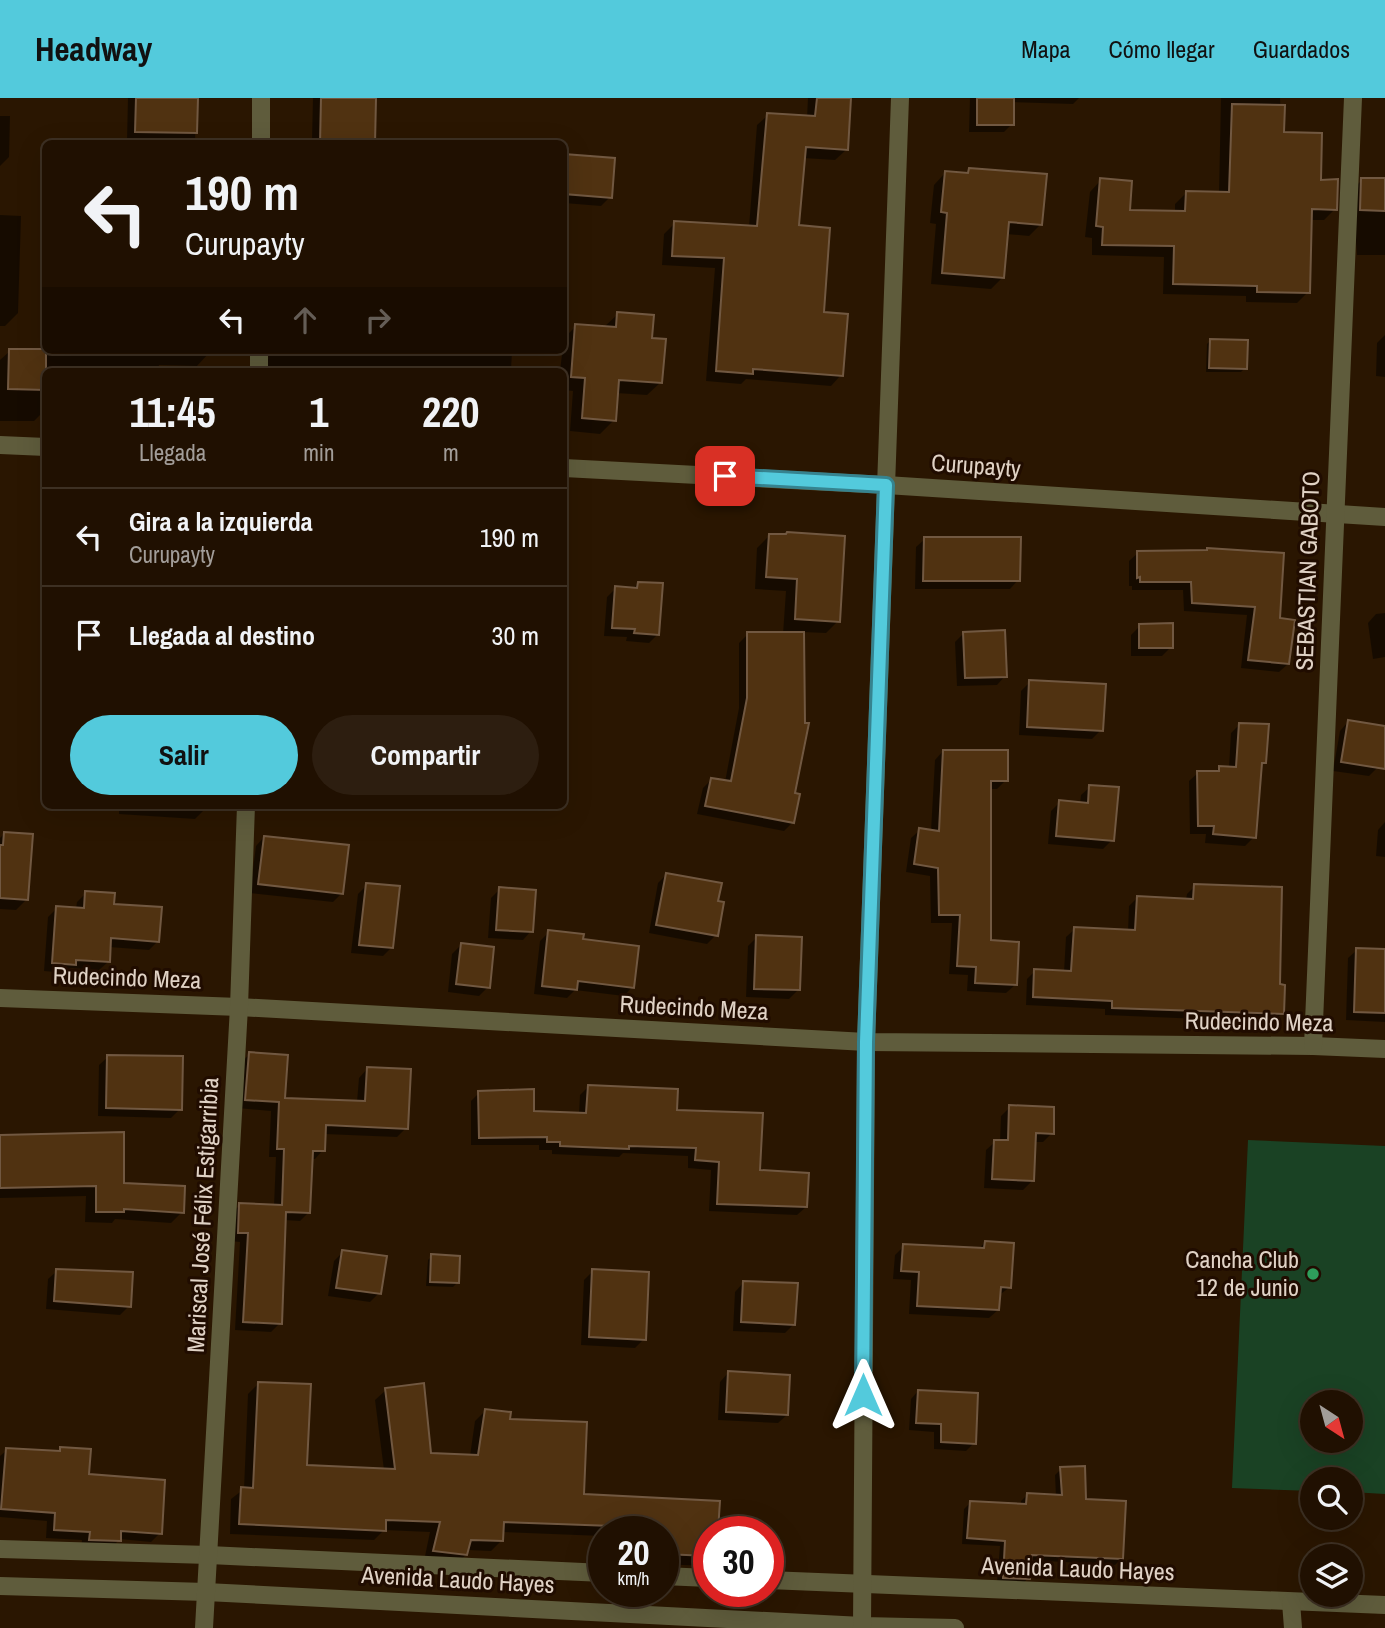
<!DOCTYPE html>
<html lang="es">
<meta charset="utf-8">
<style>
body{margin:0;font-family:"Archivo Narrow",sans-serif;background:#2d1e10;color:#f1f3f6;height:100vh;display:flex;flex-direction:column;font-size:26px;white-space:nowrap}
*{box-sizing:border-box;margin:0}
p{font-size:23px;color:#a29d99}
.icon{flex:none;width:38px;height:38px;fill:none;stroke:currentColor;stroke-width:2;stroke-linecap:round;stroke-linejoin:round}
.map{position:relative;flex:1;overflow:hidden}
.drawer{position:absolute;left:42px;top:270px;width:525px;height:441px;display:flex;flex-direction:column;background:#201001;border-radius:10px;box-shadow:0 7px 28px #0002,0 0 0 2px #3d3023}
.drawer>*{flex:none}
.guide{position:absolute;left:42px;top:42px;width:525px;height:214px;border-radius:10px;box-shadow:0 7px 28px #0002,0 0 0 2px #3d3023;background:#201001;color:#f1f3f6;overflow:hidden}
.needle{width:46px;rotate:144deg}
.buttons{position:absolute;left:1300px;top:1292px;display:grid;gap:14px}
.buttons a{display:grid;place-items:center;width:63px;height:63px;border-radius:50%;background:#201001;box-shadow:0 7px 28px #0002,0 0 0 2px #3d3023;font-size:35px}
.speed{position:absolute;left:588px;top:1418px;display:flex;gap:14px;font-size:35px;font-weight:700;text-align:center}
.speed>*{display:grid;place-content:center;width:91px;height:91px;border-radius:50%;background:#201001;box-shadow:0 7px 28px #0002,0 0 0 2px #3d3023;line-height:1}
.speed small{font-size:18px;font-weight:400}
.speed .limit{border:10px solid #d22;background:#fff;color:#111}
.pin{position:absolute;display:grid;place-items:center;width:60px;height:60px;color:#fff;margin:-30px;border-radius:14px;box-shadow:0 4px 10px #0006}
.me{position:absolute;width:77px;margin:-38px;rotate:0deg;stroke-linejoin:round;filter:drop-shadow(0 0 5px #0008)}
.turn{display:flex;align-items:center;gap:24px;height:147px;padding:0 28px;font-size:32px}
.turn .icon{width:91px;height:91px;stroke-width:2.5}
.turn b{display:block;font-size:49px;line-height:60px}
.lanes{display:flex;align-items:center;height:66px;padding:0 28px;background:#0003;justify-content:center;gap:35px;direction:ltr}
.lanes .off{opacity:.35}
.eta{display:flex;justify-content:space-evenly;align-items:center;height:119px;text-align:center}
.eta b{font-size:42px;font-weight:800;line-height:49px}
.button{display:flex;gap:14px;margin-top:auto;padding:14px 28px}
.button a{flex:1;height:80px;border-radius:42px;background:#53cadc;color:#111;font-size:28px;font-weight:800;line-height:80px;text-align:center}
.button a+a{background:#2d1e10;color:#f1f3f6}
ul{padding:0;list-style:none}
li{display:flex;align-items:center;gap:21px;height:98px;padding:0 28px;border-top:2px solid #3d3023}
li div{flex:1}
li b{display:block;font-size:26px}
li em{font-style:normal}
header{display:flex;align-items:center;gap:42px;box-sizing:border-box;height:98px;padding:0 35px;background:#53cadc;color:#111}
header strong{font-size:33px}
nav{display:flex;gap:38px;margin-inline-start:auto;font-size:24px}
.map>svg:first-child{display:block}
.green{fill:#1a4224;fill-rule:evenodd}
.shadow{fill:#0007}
.building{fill:#503211;stroke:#715841;stroke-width:2}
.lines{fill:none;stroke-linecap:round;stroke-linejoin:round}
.minor{stroke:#5f5c3c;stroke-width:18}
.route-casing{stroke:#36838f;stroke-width:18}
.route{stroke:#53cadc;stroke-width:12}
.leisure-dot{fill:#2e9e5b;stroke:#200c00;stroke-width:2.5}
.labels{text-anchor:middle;stroke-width:6;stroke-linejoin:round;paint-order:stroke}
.street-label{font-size:24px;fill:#e0d2c5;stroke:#200c00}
.poi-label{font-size:24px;fill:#e0d2c5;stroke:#200c00;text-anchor:end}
</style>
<header>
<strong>Headway</strong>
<nav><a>Mapa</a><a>Cómo llegar</a><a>Guardados</a></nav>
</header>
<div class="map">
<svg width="1385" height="1530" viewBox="0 0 1385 1530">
<rect width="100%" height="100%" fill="#2a1601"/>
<!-- green -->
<path class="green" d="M 1248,1042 L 1385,1048 L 1385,1396 L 1351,1394 L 1351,1381 L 1312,1381 L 1312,1393 L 1232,1390 ZM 1312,1304 L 1351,1304 L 1351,1342 L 1312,1342 Z"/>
<!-- shadow -->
<g class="shadow">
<polygon points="128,0 196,0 195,46 154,46 154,43 127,42"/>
<polygon points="313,0 374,0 373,46 299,46 304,41 312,42"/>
<polygon points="808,0 850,0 846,52 835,62 803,60 798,129 841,277 831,288 746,281 741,286 706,283 715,170 662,167 664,136 675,125 749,129 757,27 768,17 807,20"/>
<polygon points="970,0 1079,0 1073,6 1012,4 1012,26 1004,34 969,34"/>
<polygon points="1221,0 1280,0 1282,36 1319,84 1335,111 1324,122 1310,122 1308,194 1297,205 1246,204 1246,198 1163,196 1164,159 1092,157 1092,140 1085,139 1090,94 1101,82 1128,113 1175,114 1175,106 1186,95 1219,96"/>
<polygon points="0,18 10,18 9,59 0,68"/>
<polygon points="564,58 613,62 610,99 601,108 564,105"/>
<polygon points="970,72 1041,126 1029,138 1006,136 1003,179 991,191 931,186 936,126 930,125 934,87 945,75 965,76"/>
<polygon points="1385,81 1385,157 1357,157 1352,92 1362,82"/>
<polygon points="0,117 21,118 18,215 5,228 0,228"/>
<polygon points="618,216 650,241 661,284 647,297 616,295 614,322 600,336 570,333 573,293 564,292 564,273 560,273 564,240 576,228 603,230"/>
<polygon points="1385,237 1385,279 1376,278 1377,245"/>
<polygon points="1211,242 1245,270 1241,274 1206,274 1207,246"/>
<polygon points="111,252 208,252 208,256 197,268 159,267 158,273 46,273 45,312 34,323 0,323 0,262 10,253 110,256"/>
<polygon points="269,252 512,252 511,273 267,271"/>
<polygon points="770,437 838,523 826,535 802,534 803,626 793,696 793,724 784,733 697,716 703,690 711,682 725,684 739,610 739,545 748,536 783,536 786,493 755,491 757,450"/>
<polygon points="925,441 1018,482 1010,491 915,491 916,449"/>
<polygon points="1208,452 1279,522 1288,566 1279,574 1241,570 1247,517 1184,513 1183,492 1132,492 1132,488 1129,488 1129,463 1138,455"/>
<polygon points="638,485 658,536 649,545 626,543 627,539 604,538 607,499 616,490 633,491"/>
<polygon points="1385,515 1385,559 1373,561 1368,525 1376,516"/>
<polygon points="1140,528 1171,549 1162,558 1131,558 1131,537"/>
<polygon points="964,535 1005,578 997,587 957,588 955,544"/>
<polygon points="1030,584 1101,632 1092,641 1019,637 1021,593"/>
<polygon points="1348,624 1377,670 1369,678 1333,673 1340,633"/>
<polygon points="1240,626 1264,664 1259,669 1254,739 1245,748 1205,745 1206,736 1190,736 1189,683 1198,675 1215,674 1220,669 1229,670 1231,635"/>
<polygon points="943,653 1006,682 997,691 989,691 990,844 1015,887 1006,895 967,893 968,877 949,876 952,825 931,825 930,778 906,774 911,740 920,732 931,733 935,662"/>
<polygon points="1090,689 1112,742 1103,751 1048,746 1051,713 1060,704 1080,706 1081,697"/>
<polygon points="119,707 205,707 205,711 195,721 119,716"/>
<polygon points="415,707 449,707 443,713 415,710"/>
<polygon points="1385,724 1385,759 1376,758 1378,732"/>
<polygon points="4,736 27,801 16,812 0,811 0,740"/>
<polygon points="264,739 342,795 333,804 250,795 256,748"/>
<polygon points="667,776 716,804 716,837 707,846 649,835 658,785"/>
<polygon points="367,787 392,849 383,858 351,855 358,796"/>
<polygon points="1195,788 1278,888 1282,915 1274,924 1105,917 1105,911 1026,907 1027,881 1035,873 1064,874 1066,839 1075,831 1128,833 1129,808 1137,800 1186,802 1187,796"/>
<polygon points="500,791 531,833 523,842 488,840 491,800"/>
<polygon points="86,795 112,807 158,843 149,852 109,849 108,864 99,872 70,870 66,875 44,873 48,819 57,810 76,811 77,804"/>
<polygon points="549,834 581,842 632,889 624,898 575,892 567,900 534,896 540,843"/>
<polygon points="757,839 798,892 789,901 746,899 748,848"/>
<polygon points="461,847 488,889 479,898 448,894 452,856"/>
<polygon points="1357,852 1385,852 1385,924 1346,922 1348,860"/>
<polygon points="250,956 283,1001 357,1004 359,980 367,971 406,1030 397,1039 324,1036 323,1052 315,1061 311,1061 309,1114 300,1123 284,1122 280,1225 271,1234 235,1232 240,1144 230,1143 231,1116 240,1107 274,1108 276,1059 269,1059 271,1013 237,1010 241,964"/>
<polygon points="108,959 180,1011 171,1020 98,1018 99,967"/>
<polygon points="588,989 675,1013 806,1109 797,1117 709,1113 711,1072 688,1070 688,1058 623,1055 619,1059 552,1056 552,1052 539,1052 539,1047 471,1047 471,1003 479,995 532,1015 579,1017 580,997"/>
<polygon points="1010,1009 1052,1035 1043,1044 1034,1044 1032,1083 1023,1092 984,1090 986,1052 995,1044 1000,1044 1001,1018"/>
<polygon points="0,1038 122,1087 182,1114 171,1125 115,1121 112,1125 85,1124 86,1098 0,1100"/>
<polygon points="985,1144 1010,1189 998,1198 998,1212 989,1220 909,1216 911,1182 893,1181 895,1157 904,1148 978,1152"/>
<polygon points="343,1154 379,1195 370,1204 328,1198 334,1163"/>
<polygon points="432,1158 457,1185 453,1189 426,1188 428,1162"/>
<polygon points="57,1173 129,1208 120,1217 46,1211 48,1181"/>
<polygon points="593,1173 644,1241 635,1250 581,1247 584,1182"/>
<polygon points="743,1185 794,1226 785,1235 733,1233 735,1194"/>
<polygon points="728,1275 787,1317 778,1325 718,1322 720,1284"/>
<polygon points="259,1285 305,1369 384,1372 375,1302 386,1292 430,1356 470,1358 475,1323 486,1312 508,1323 582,1398 718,1404 716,1433 709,1433 709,1463 704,1468 663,1466 663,1433 604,1433 604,1463 601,1463 602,1438 502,1434 501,1443 491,1453 467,1452 466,1457 455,1467 424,1463 430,1434 384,1432 374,1442 230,1436 231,1401 244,1391 248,1296"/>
<polygon points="918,1293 974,1345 966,1353 934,1351 934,1334 909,1332 911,1301"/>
<polygon points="61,1350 87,1378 160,1435 151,1444 120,1441 110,1451 81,1450 82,1442 46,1440 47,1423 0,1419 0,1358 7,1352 56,1355"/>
<polygon points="1061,1371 1121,1461 1115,1467 1029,1462 1028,1480 1022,1487 997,1485 1000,1448 962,1446 964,1411 970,1405 1021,1408 1021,1403 1027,1397 1056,1398 1055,1377"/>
</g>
<!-- building -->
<g class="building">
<polygon points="136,0 198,0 197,35 135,34"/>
<polygon points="321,0 376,0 375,46 320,46"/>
<polygon points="817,0 851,0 848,52 806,49 799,127 830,130 824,214 848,216 843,278 753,271 753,276 716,273 724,160 672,158 674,123 757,128 767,15 815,18"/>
<rect x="977" y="0" width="37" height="27"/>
<polygon points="1232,6 1285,7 1284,34 1322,35 1321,82 1338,81 1337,112 1312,111 1310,195 1257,194 1257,188 1173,186 1174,148 1102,147 1103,129 1096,128 1100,80 1132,83 1130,112 1185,113 1186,93 1229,94"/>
<polygon points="564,56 615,60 612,100 564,96"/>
<polygon points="969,70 1047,76 1042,127 1009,124 1004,180 942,175 947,115 941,114 945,73 968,75"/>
<polygon points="1361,80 1385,80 1385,113 1360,112"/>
<polygon points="617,214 654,217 652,240 666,241 662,285 619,282 616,323 582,320 585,280 571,279 575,226 616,229"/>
<polygon points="1210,241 1248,242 1247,271 1209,270"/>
<polygon points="9,251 46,251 46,292 8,291"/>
<polygon points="787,434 845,438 840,524 795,521 797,481 766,479 769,436 786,436"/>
<polygon points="924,439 1021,439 1020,483 923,483"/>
<polygon points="1207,450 1284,455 1280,520 1295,522 1289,566 1248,562 1255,509 1192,505 1191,484 1140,484 1140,479 1137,480 1137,453 1207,452"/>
<polygon points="638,484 663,485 659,537 634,535 635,531 612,530 615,488 637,490"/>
<polygon points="1173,525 1173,550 1139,550 1139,526"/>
<polygon points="1005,532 1007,579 965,580 963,534"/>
<polygon points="747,534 804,534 805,625 809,625 795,695 800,696 794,725 705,708 711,680 731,683 747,600"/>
<polygon points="1029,582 1106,586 1103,633 1027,629"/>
<polygon points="1348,622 1385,628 1385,671 1341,664"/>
<polygon points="1239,625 1269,626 1266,665 1262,665 1256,740 1213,736 1214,728 1198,728 1197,673 1219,673 1219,668 1236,669"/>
<polygon points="943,652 1008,652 1008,683 991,683 991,842 1019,844 1017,887 975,885 976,869 957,868 960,817 939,817 938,770 914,766 919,730 939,733"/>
<polygon points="1089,687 1119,689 1114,743 1056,738 1059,702 1088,705"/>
<polygon points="4,734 33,736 28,802 0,800 0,747 3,747"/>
<polygon points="264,738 349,747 343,796 258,786"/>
<polygon points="666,775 722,785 718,803 724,804 718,838 656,827"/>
<polygon points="366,785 400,788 393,850 359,847"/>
<polygon points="1194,786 1282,789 1280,886 1285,887 1284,916 1112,910 1112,903 1033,899 1034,871 1071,873 1074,829 1135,832 1137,798 1193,801"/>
<polygon points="499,789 536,792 533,834 496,832"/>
<polygon points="85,793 115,795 114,806 162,809 159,844 111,840 110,864 76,862 76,867 52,865 56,808 84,810"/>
<polygon points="548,832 584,836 583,841 639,848 634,890 578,883 577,892 542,888"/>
<polygon points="756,837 802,839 800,892 754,891"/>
<polygon points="461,845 494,849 490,890 456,886"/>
<polygon points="1356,850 1385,851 1385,915 1354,914"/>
<polygon points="249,954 288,957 285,1000 365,1003 367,969 411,971 408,1031 326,1027 325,1053 313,1053 310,1115 286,1114 282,1226 243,1224 248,1135 238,1135 239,1105 282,1107 284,1051 277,1051 279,1004 245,1002"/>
<polygon points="107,957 183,958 182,1012 106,1010"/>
<polygon points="588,987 678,991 677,1012 763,1015 760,1072 809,1075 807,1109 717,1106 719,1064 695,1062 696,1050 629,1048 629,1051 560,1048 560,1044 547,1044 547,1039 479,1040 478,993 534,991 534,1013 586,1015"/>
<polygon points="1009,1007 1054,1009 1054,1036 1036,1035 1034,1083 992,1081 994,1042 1008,1042"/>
<polygon points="124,1034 124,1085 185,1088 184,1115 124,1111 124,1114 96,1114 96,1088 0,1090 0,1037"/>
<polygon points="985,1143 1014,1145 1011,1190 1001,1189 999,1212 917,1208 919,1174 901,1173 903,1146 984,1150"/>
<polygon points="342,1152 387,1158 381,1196 336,1190"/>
<polygon points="431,1156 460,1158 459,1185 430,1184"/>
<polygon points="56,1171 133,1174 131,1209 54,1203"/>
<polygon points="592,1171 649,1174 646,1242 589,1239"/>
<polygon points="743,1183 798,1185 795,1227 741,1224"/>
<polygon points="728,1273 790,1277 788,1317 726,1314"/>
<polygon points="258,1284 311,1286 307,1367 395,1371 385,1290 424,1285 431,1355 478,1357 485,1311 511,1314 510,1321 587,1324 584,1396 720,1403 718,1433 709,1433 709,1458 663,1456 663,1433 611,1433 612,1428 504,1424 503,1443 471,1442 467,1457 433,1453 440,1424 386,1422 386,1433 239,1426 241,1389 253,1390"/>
<polygon points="918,1292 978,1295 976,1346 941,1344 941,1326 916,1325"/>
<polygon points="60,1349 91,1351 89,1376 165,1382 162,1436 121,1433 121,1443 89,1442 90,1434 54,1432 55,1415 1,1411 6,1350 60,1353"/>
<polygon points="1085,1368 1086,1401 1126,1403 1123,1461 1032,1457 1030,1481 1003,1480 1005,1443 967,1440 970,1403 1026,1406 1027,1395 1062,1397 1060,1369"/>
</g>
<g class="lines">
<!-- minor -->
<g class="minor">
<polyline points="261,46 261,0"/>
<polyline points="259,273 259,252"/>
<polyline points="0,347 46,349"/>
<polyline points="564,370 886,387 1385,419"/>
<polyline points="0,900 239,909 866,944 1313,948 1385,951"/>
<polyline points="1313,948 1353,0"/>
<polyline points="0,1451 209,1457 604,1475"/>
<polyline points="663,1478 709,1480"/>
<polyline points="768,1482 1385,1507"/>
<polyline points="0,1488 206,1494 862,1528 955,1530"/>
<polyline points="1291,1504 1293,1530"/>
<polyline points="204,1530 239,909 246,707"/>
<polyline points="862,1530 866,944 900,0"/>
</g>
</g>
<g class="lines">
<!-- route casing -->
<g class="route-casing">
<polyline id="route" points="725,378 886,387 866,944 863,1297"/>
</g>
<!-- route -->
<use href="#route" class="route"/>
</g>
<!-- markers -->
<circle class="leisure-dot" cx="1313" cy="1176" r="7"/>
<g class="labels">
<!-- street labels -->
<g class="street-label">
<text transform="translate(976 368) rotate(4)" y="8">Curupayty</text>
<text transform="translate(1308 473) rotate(-88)" y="8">SEBASTIAN GABOTO</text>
<text transform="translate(127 880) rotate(2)" y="8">Rudecindo Meza</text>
<text transform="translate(694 910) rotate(3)" y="8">Rudecindo Meza</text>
<text transform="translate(1259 924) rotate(1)" y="8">Rudecindo Meza</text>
<text transform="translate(203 1117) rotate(-87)" y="8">Mariscal José Félix Estigarribia</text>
<text transform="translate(1078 1471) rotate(2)" y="8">Avenida Laudo Hayes</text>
<text transform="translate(458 1482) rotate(3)" y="8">Avenida Laudo Hayes</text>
</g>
<!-- poi labels -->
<g class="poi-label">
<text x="1299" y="1170">Cancha Club<tspan x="1299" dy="28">12 de Junio</tspan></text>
</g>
</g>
</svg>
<div class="buttons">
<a><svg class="needle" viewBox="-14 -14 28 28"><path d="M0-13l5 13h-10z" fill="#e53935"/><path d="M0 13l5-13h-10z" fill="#a29d99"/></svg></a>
<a><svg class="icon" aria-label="search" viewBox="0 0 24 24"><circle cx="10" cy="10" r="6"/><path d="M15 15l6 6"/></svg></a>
<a><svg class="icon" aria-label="layers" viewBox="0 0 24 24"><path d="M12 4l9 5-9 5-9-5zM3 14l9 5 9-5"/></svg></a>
</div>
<div class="speed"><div>20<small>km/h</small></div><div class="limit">30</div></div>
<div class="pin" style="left:725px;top:378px;background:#d93025"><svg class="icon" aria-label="arrive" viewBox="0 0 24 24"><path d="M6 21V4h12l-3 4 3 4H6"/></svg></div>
<svg class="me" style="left:863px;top:1297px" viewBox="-20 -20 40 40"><path d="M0-17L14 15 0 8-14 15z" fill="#53cadc" stroke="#fff" stroke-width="4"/></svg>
<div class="guide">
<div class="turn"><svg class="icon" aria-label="left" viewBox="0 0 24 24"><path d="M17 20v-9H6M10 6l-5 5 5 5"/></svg><div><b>190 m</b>Curupayty</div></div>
<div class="lanes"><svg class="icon" aria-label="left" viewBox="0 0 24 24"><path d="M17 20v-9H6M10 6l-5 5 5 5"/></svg><svg class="icon off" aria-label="ahead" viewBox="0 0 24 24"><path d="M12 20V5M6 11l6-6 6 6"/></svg><svg class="icon off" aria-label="right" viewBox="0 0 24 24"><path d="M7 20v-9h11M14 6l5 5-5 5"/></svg></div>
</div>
<section class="drawer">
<div class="eta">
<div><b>11:45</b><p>Llegada</p></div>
<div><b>1</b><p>min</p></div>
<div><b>220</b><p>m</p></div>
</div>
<ul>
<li><svg class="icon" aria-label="left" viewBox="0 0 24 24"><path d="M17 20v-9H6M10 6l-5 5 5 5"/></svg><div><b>Gira a la izquierda</b><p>Curupayty</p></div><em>190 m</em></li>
<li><svg class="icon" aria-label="arrive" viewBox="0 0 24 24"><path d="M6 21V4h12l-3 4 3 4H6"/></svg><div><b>Llegada al destino</b></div><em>30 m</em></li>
</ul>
<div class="button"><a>Salir</a><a>Compartir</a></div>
</section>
</div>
